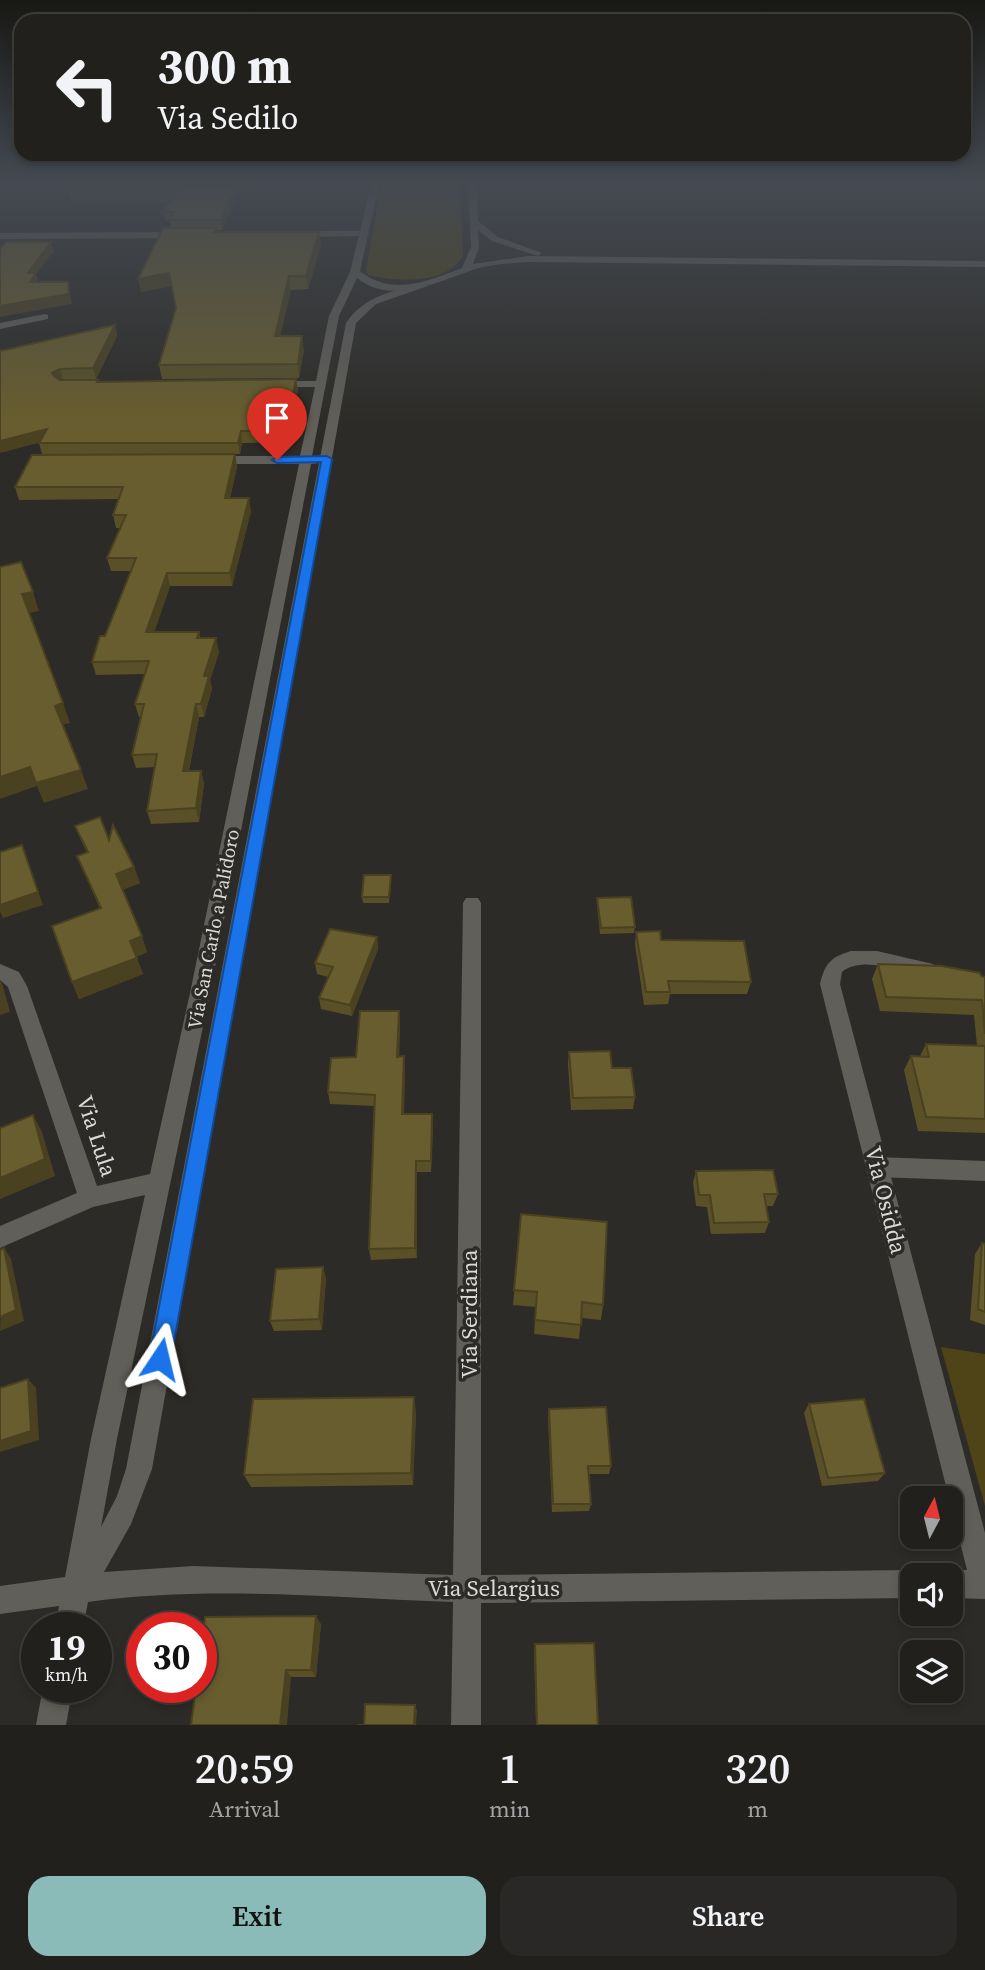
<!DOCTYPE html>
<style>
body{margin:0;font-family:"Source Serif 4",serif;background:#292826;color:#f1f3f6;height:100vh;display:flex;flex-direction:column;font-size:26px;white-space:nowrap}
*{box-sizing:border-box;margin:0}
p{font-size:23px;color:#a2a3a4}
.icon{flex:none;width:38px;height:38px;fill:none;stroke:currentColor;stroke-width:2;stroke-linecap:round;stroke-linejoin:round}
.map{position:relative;height:1725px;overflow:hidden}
.panel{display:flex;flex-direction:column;background:#21201d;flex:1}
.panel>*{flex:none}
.top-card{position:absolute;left:14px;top:14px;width:957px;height:147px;border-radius:21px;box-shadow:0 4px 10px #0003,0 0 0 2px #3e3e3b;background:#21201d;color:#f1f3f6;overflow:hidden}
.needle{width:46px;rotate:7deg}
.controls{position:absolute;left:900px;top:1486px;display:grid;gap:14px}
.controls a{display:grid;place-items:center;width:63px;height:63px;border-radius:14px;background:#21201d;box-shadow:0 4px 10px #0003,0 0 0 2px #3e3e3b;font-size:35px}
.speed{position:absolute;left:21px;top:1612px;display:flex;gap:14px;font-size:35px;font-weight:700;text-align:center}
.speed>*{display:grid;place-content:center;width:91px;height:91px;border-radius:50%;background:#21201d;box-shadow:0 4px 10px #0003,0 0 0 2px #3e3e3b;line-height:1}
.speed small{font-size:18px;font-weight:400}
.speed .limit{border:10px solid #d22;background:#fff;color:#111}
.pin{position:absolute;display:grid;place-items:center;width:60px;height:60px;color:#fff;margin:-72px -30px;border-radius:50% 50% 50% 0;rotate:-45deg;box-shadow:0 0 7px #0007}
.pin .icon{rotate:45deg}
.me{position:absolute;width:77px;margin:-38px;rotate:10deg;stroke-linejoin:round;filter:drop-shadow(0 0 5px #0008)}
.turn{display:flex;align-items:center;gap:24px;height:147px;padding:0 28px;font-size:32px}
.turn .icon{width:91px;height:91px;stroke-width:2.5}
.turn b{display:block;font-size:49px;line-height:60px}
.eta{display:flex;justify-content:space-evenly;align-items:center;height:119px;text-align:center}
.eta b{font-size:42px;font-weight:600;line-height:49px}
.button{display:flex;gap:14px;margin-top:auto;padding:14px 28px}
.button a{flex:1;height:80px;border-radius:21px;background:#8bbbb9;color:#111;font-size:28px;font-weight:600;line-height:80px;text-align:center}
.button a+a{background:#292826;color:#f1f3f6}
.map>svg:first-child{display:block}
.green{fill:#4f4417}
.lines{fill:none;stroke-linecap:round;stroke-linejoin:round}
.lane{fill:#605f59;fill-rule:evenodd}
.street{fill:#605f59;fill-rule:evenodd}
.secondary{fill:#605f59;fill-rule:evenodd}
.wall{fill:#595028}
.shaded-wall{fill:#494120}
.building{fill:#685d2e;stroke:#494120;stroke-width:2}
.route{fill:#1a73e8;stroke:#114b97;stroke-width:2}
.labels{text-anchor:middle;stroke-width:7;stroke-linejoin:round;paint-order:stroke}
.street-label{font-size:19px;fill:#dbdad7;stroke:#2c2b27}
.near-street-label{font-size:23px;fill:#dbdad7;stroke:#2c2b27}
</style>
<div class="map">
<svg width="985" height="1725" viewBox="0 0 985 1725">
<rect width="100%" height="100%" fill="#2c2b27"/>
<!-- green -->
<g class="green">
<path d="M 381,185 L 460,185 L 463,255 C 449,285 394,282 368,275 L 366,271 Z"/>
<polygon points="941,1347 985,1354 985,1506"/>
</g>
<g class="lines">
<!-- lane -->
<polygon class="lane" points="877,1157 985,1161 985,1181 877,1177 869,1174 866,1167 869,1160"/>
<!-- street -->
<g class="street">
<polygon points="363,231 366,236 297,237 293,234 297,231"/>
<polygon points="0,233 182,232 186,235 182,238 0,239"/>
<path d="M 355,269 L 360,272 L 339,316 L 312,456 L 320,458 L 346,323 C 364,296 393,291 423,283 L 428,286 L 376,304 L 356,323 L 152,1469 L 131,1524 L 104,1572 L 193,1566 L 453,1575 L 463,903 L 466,898 L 478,898 L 481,903 L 481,1575 L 912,1570 L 922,1575 L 912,1575 L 912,1598 L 481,1603 L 481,1725 L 451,1725 L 453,1602 C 332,1598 208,1585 88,1602 L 83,1628 L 55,1628 L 59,1606 L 0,1614 L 0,1586 L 65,1577 L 91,1439 L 145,1195 L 93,1207 L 0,1248 L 0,1226 L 77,1193 L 8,987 L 0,980 L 0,964 L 19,972 L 27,986 L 97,1186 L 150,1174 L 190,993 L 299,464 L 211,464 L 205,460 L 211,456 L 300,456 L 315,387 L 273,387 L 268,384 L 273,381 L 316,381 L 329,316 L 350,272 ZM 319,463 L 126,1469 L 117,1496 L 101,1527 L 117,1439 L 210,993 L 311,464 Z"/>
<polygon points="45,314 48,315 48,319 0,329 0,323"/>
<path d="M 851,951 L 877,951 L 933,964 L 936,969 L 933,974 L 926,977 C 903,972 862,955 842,972 L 840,984 L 985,1533 L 985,1599 L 950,1598 L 950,1575 L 940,1575 L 950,1570 L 967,1570 L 820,984 C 825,963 831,957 851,951 Z"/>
<polygon points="43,1687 73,1687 66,1725 36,1725"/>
</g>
<!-- secondary -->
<path class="secondary" d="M 371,185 L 379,185 L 360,271 C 392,297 428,281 462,268 L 471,247 L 468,185 L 476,185 L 478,221 L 498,237 L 542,253 L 538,256 L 492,241 L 478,230 L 479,247 L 473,264 L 528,256 L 985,261 L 985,267 L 528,262 C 512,263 495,264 479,268 C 437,281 388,310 350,272 Z"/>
</g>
<!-- wall -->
<g class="wall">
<polygon points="242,185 222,230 216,230 216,232 319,232 321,245 308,289 291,290 280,336 304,350 299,378 162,379 159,365 176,308 172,286 141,292 171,228 170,221 165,221 163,212 170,201 71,201 69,192"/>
<polygon points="115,325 117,336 96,379 98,380 99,382 296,379 298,390 287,442 242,443 240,454 235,454 237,467 230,498 251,511 232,586 170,586 154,632 199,632 200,638 219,652 210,680 212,689 204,717 199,717 189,771 201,771 204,784 199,822 151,824 147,811 155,767 136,768 132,755 141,717 139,717 135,704 145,674 96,675 92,662 105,636 131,571 111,571 107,558 121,528 116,528 113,515 118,499 19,500 15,487 201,454 42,454 39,443 0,351"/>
<polygon points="75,826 109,840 134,867 140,883 122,890 147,952 136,957 143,974 79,999 72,982 100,909 77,856 87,853"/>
<polygon points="391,875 391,881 389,903 363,903 362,897"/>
<polygon points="597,898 635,927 634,933 600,934 597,904"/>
<polygon points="636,932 661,940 751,982 747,994 670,994 668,1004 644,1005 635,944"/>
<polygon points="377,937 378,949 352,1016 321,1009 319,998 328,977 317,974 315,963"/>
<polygon points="878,964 985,977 985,1133 918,1131 904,1070 911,1056 920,1056 926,1044 977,1046 974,1015 880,1011 872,979"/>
<polygon points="399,1011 400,1023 399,1056 405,1068 404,1114 433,1125 431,1172 417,1172 417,1258 371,1260 369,1249 374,1106 330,1104 328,1092 356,1057"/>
<polygon points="569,1052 612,1068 635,1097 633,1109 571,1110 568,1064"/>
<polygon points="696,1171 778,1194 773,1206 766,1206 769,1222 765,1233 711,1234 707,1207 696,1206 693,1182"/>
<polygon points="521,1214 603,1305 601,1320 581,1318 579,1339 534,1334 536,1307 513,1305"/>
<polygon points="982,1243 985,1244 985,1325 970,1320 975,1254"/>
<polygon points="323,1267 326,1278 322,1330 274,1331 270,1321"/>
<polygon points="809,1404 885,1473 878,1481 822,1486 804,1413"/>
<polygon points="549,1409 611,1466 609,1474 589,1474 591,1504 589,1511 552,1512 548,1418"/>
<polygon points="416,1411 413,1485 251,1487 244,1475"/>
<polygon points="205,1617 321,1624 316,1677 291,1677"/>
<polygon points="535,1644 598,1725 536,1725 534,1650"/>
</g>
<!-- shaded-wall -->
<g class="shaded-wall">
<polygon points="237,185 242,185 222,230 221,220"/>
<polygon points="319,232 321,245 308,289 306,276"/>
<polygon points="51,242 54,251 36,274 39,283 32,292 28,273"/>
<polygon points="169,273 172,286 141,292 138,279"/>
<polygon points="289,276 291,290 277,350 275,336"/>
<polygon points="68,282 70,292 72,304 0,317 0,306"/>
<polygon points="115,325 117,336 96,379 93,368"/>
<polygon points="302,336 304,350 299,378 298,364"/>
<polygon points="60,369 63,379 56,384 52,373"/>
<polygon points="296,379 298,390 287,442 286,431"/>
<polygon points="47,429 50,440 0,453 0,441"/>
<polygon points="241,431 242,443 240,454 238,443"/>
<polygon points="235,454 237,467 227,511 225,498"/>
<polygon points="249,498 251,511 232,586 230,573"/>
<polygon points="167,573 170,586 150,645 146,632"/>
<polygon points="33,592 39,611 29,613 22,594"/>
<polygon points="216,638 219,652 210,680 212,689 204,717 201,704 204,676"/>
<polygon points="63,703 70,723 62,725 55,706"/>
<polygon points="196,704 199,717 186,785 183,771"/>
<polygon points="30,767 81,770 88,789 44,803 37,786 0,799 0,777"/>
<polygon points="201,771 204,784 199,822 196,808"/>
<polygon points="22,845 43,905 3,918 0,912 0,905"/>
<polygon points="134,867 140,883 121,890 116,874"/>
<polygon points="142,936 147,952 135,957 130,941"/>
<polygon points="377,937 378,949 352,1016 350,1005"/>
<polygon points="137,958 143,974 79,999 72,982"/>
<polygon points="0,980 3,986 10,1012 0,1015"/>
<polygon points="399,1011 400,1023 399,1068 397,1057"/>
<polygon points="404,1056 405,1068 403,1126 402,1114"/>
<polygon points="432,1114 433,1125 431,1172 431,1161"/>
<polygon points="33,1115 42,1132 55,1176 0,1199 0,1178"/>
<polygon points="416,1161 417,1172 417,1258 415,1248"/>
<polygon points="4,1248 11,1259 24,1321 0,1331"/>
<polygon points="323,1267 326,1278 322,1330 319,1319"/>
<polygon points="28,1379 36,1388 39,1440 0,1452 0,1441"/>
<polygon points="414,1397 416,1411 413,1485 411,1473"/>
<polygon points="316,1616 321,1624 316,1677 311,1670"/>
<polygon points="286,1670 291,1677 287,1725 280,1725"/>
<polygon points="415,1705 417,1711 416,1725 414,1725"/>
</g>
<!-- building -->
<g class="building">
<polygon points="74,185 237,185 221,220 169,220 174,212 163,212 176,192 69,192"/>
<polygon points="163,228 216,228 214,232 319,232 306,276 289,276 275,336 302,336 298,364 159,365 176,308 169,273 138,279"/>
<polygon points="6,242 51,242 28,273 36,273 30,282 68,282 69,294 0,306 0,248"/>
<polygon points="115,325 93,368 60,369 52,373 54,376 60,380 98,380 97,382 296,379 286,431 241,431 238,443 39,443 47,429 0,441 0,351"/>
<polygon points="235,454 225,498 249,498 230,573 167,573 146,632 199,632 197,638 216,638 204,676 209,676 201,704 196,704 183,771 201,771 196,808 147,811 157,754 132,755 144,704 135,704 149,661 92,662 100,636 105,636 136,558 107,558 126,515 113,515 123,487 15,487 32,455"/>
<polygon points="21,562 33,592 22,594 63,703 55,706 81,770 36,783 30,767 0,777 0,567"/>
<polygon points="100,817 109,840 113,825 134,867 116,874 142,936 130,941 137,958 72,982 52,926 101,908 77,856 88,852 75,826"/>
<polygon points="22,845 38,892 0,905 0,852"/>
<polygon points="364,875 391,875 389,897 362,897"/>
<polygon points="631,897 635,927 601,928 597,898"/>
<polygon points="330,929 377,937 350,1005 319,998 333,967 315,963"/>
<polygon points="660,931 661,940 744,941 751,982 668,981 670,992 646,992 636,932"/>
<polygon points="878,964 942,966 980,973 981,976 985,977 985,1034 982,1000 886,997"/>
<polygon points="360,1011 399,1011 397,1057 404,1056 402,1114 432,1114 431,1161 416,1161 415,1248 369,1249 375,1095 328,1092 331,1058 356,1057"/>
<polygon points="926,1044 985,1046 985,1119 926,1117 911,1056 929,1057"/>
<polygon points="610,1051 612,1068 631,1068 635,1097 573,1098 569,1052"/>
<polygon points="33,1115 45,1159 0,1178 0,1128"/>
<polygon points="773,1170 778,1194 764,1194 769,1222 714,1223 710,1195 699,1195 696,1171"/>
<polygon points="521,1214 607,1222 603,1305 582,1302 581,1325 535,1320 537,1292 514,1290"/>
<polygon points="982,1243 985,1244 985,1312 978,1309"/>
<polygon points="4,1248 16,1310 0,1317 0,1250"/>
<polygon points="323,1267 319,1319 270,1321 276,1269"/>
<polygon points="28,1379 31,1431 0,1441 0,1388"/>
<polygon points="414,1397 411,1473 244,1475 253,1399"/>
<polygon points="864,1399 885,1473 828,1478 809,1404"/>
<polygon points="606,1407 611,1466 588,1466 591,1504 553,1504 549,1409"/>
<polygon points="316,1616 311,1670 286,1670 280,1725 191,1725 196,1687 201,1687 201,1647 205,1617"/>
<polygon points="594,1643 598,1725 537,1725 535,1644"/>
<polygon points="365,1704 415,1705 414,1725 358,1725 364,1725"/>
</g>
<!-- sky -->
<linearGradient id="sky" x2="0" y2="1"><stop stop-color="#181815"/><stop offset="0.43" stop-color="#454a52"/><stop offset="1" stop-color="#454a52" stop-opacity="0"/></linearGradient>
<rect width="985" height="426" fill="url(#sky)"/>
<!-- route -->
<polygon class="route" points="327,456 332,459 171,1359 168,1367 160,1370 152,1367 149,1359 321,462 277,463 272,460 277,457"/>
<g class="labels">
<!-- street labels -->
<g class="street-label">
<text transform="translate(213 929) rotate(-79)" y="7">Via San Carlo a Palidoro</text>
</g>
<!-- near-street labels -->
<g class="near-street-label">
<text transform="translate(97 1136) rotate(72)" y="8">Via Lula</text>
<text transform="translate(886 1200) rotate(76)" y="8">Via Osidda</text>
<text transform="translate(469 1314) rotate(-90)" y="8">Via Serdiana</text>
<text x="494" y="1596">Via Selargius</text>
</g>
</g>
</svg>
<div class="controls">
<a><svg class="needle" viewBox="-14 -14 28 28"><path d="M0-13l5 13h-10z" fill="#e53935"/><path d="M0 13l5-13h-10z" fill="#a2a3a4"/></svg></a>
<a><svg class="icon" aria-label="sound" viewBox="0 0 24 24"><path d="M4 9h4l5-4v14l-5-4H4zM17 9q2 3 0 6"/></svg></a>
<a><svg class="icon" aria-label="layers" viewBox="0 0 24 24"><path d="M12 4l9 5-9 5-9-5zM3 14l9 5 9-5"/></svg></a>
</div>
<div class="speed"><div>19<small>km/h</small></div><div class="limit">30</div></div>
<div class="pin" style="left:277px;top:460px;background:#d93025"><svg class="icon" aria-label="arrive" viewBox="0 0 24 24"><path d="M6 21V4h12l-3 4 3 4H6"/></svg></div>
<svg class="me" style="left:160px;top:1359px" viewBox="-20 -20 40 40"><path d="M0-17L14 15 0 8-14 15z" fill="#1a73e8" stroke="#fff" stroke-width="4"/></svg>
<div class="top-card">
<div class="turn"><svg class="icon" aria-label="left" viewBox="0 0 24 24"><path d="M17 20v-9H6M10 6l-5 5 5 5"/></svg><div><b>300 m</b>Via Sedilo</div></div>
</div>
</div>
<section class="panel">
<div class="eta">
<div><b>20:59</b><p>Arrival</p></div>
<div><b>1</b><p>min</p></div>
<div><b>320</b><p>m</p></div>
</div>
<div class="button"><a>Exit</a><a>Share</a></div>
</section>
